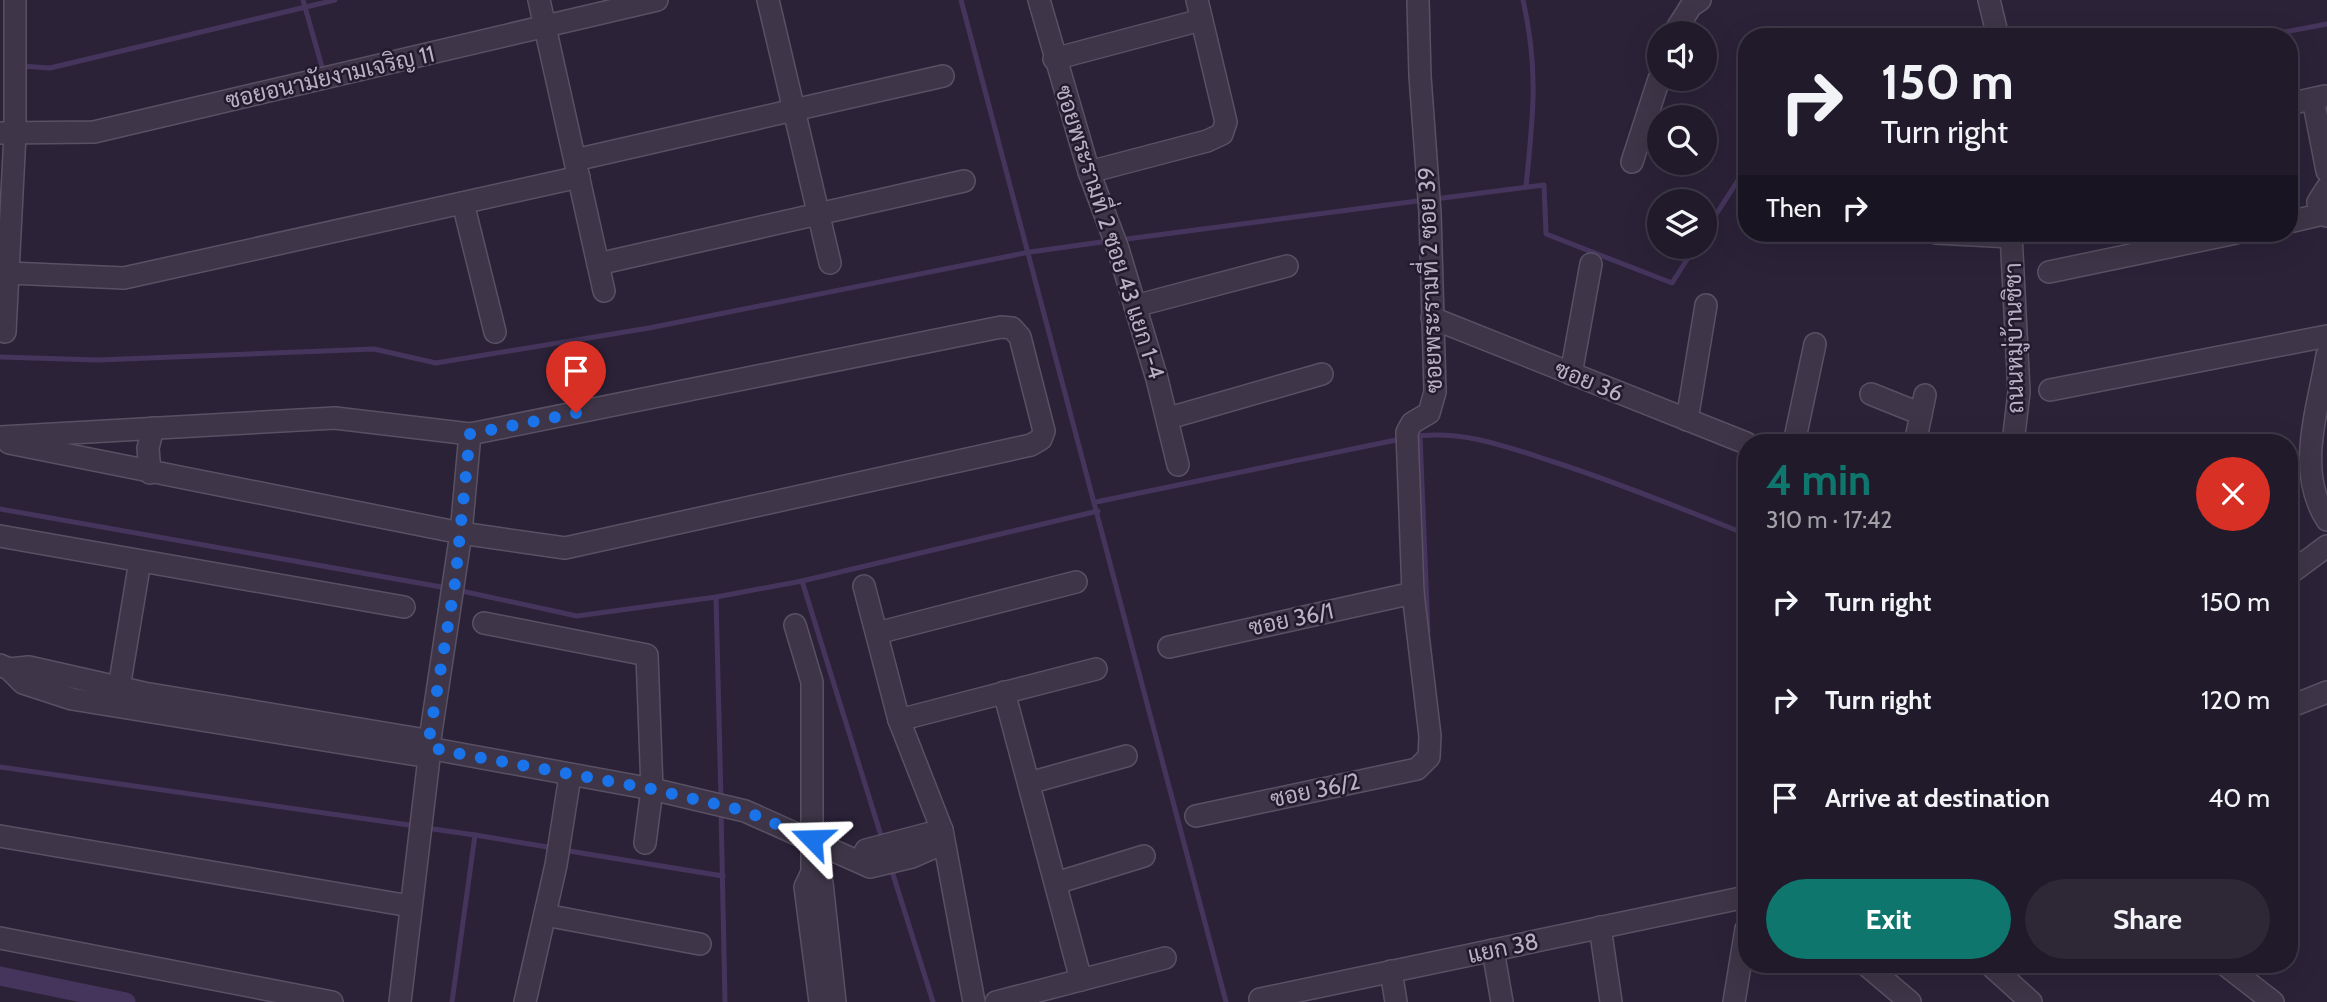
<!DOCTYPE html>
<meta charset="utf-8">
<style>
body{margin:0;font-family:Cabin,Sarabun,sans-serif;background:#2d2736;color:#f1f3f6;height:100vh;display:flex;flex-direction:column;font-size:26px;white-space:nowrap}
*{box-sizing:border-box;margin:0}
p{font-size:23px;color:#a2a1a8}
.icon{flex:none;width:38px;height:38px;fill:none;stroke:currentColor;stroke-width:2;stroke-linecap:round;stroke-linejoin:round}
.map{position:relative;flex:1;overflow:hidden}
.sheet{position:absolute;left:1738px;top:434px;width:560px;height:539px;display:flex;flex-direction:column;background:#201a2a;border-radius:28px;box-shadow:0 7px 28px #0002,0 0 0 2px #3d3847}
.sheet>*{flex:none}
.guide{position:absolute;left:1738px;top:28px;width:560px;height:214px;border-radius:28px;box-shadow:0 7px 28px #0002,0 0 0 2px #3d3847;background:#201a2a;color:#f1f3f6;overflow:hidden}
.fabs{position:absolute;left:1647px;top:21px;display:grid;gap:14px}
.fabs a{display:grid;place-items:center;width:70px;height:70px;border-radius:50%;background:#201a2a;box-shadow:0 7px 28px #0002,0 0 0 2px #3d3847;font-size:35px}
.pin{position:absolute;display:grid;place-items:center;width:60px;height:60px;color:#fff;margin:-72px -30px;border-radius:50% 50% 50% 0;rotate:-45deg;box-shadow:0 0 7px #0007}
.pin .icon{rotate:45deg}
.me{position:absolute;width:77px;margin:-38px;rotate:292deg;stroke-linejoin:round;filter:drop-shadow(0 0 5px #0008)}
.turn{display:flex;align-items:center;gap:24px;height:147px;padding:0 28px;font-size:32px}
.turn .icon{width:91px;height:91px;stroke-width:2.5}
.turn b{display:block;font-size:49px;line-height:60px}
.then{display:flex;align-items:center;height:66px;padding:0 28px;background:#0003;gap:14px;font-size:26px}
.round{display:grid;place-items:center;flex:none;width:74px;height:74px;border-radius:37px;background:#2d2736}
.head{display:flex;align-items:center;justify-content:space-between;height:119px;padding:0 28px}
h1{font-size:42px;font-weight:800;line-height:52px;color:#0f766e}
.primary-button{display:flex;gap:14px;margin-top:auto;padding:14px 28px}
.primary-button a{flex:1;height:80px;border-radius:42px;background:#0f766e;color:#fff;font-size:28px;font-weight:800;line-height:80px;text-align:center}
.primary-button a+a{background:#2d2736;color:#f1f3f6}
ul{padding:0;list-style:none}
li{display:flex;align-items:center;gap:21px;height:98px;padding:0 28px}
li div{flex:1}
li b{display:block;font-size:26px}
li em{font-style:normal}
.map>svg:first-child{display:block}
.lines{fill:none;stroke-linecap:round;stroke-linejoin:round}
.stream{stroke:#45355c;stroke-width:5}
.canal{stroke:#45355c;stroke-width:19}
.street-casing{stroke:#595163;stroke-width:24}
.street{stroke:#3e3648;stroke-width:21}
.route{stroke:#1a73e8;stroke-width:12;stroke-dasharray:0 21.6}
.labels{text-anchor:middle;stroke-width:5;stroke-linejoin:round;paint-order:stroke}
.street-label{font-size:23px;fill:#b9b1c5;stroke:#231b2d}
</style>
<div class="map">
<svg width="2327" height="1002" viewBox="0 0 2327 1002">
<rect width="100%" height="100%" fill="#2b2238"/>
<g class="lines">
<!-- stream -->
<g class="stream">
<polyline points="303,0 322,67"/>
<polyline points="961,0 1226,1002"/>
<path d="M 1523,0 C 1539,71 1533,116 1526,187"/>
<polyline points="2258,37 2327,24"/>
<polyline points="21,66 50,68 335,0"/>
<polyline points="1435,199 1544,185 1546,234 1672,283 1695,247"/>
<polyline points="1704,233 1746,168"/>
<polyline points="1119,240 1425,200"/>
<polyline points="0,357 98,360 374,349 436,363 649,328 1030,252 1109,241"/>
<polyline points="1420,436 1428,632"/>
<path d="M 1411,437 C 1460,429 1505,446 1551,461 C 1617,482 1682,509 1746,534"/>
<polyline points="1096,502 1401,439"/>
<polyline points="0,509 447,588"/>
<polyline points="802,581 883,842"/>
<polyline points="457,590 577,616 716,597 802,581 1098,511"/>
<polyline points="716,597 721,800"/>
<polyline points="0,767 416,826"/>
<polyline points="721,810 725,1002"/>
<polyline points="426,828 475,835"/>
<polyline points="563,850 723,876"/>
<polyline points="891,868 933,1002"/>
<polyline points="452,1002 475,835 554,848"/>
</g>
<!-- canal -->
<polyline class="canal" points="0,976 126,1002"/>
<!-- street casing -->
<g class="street-casing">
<g id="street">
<polyline points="539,0 604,291"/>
<polyline points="768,0 830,263"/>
<polyline points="1039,0 1089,172 1118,249 1157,379 1178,465"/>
<polyline points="1989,0 1998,37"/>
<polyline points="1674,33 1691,6 1700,0"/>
<polyline points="1054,59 1201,20"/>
<polyline points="2313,99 2327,171"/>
<polyline points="2289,104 2325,96"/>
<polyline points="0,133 94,132 657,0"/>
<polyline points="575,160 943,76"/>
<polyline points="1632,162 1659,79"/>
<polyline points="1089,172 1207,141 1222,134 1226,122 1197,0"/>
<polyline points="2327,188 2318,202 2327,216"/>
<polyline points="463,203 495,332"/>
<polyline points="2289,222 2323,214"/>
<polyline points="1936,233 2011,237"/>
<polyline points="2011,233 2019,392 2013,443"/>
<polyline points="598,264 964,181"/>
<polyline points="2049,272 2236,233"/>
<polyline points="9,273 124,278 579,177"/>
<polyline points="1135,306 1287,266"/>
<polyline points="1432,318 1746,443"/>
<polyline points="5,332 15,134 15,0"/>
<path d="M 2327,355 C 2318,409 2295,471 2327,520"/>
<polyline points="1571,374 1591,264"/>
<polyline points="2050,390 2327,336"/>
<polyline points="1871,394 1921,414"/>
<polyline points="1169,418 1322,374"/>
<polyline points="1687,420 1706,305"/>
<polyline points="0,437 335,418 470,434 461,533 565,548 1031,445 1041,439 1044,431 1020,337 1012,328 1001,327 470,434"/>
<polyline points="9,443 461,533 430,739"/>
<polyline points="1794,443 1815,344"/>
<polyline points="1915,443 1925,395"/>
<polyline points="150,473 148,448 153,428"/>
<polyline points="0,536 404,607"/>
<polyline points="2289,574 2327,546"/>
<polyline points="864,586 899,720 942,830 974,1002"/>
<polyline points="484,623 647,655 652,789 645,843"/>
<polyline points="795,625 812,682 812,872 805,887 820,1002"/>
<polyline points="877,633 1076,582"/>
<polyline points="1169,647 1413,593"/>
<polyline points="0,665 9,669 23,683 72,699 423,756"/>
<polyline points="9,669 29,667 144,693 426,740"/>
<polyline points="1004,692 1081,980"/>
<polyline points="117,700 140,561"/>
<polyline points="2289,707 2327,692"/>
<polyline points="899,720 1096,669"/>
<polyline points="439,750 652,789 745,811 870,867 912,857 944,843"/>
<polyline points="1029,783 1126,756"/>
<polyline points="1196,816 1417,769 1429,757 1430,736 1413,593 1407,432 1412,423 1429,413 1435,392 1430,213 1420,76 1418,0"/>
<polyline points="0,836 410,906"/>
<polyline points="860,862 866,850 942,830"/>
<polyline points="812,872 822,883 835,1002"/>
<polyline points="1056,883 1144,856"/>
<polyline points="545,915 700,944"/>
<polyline points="1600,927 1611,1002"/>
<polyline points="0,938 332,1002"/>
<polyline points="1493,950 1502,1002"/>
<polyline points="1865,964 1910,1002"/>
<polyline points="1989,964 2031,1002"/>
<polyline points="2224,964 2273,1002"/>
<polyline points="1391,971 1396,1002"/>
<polyline points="1260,999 1746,897"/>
<polyline points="400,1002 429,758"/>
<polyline points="525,1002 556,865 570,776"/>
<polyline points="996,1002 1165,958"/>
<polyline points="1734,1002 1746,929"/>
</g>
</g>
<!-- street -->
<use href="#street" class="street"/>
</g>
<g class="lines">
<!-- route -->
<polyline class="route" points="576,413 470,434 455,583 429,739 436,741 439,750 652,789 745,811 812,839"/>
</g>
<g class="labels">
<!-- street labels -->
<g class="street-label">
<text transform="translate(330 77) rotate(-13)" y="8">ซอยอนามัยงามเจริญ 11</text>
<text transform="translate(1110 232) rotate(72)" y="8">ซอยพระรามที่ 2 ซอย 43 แยก 1-4</text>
<text transform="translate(1430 280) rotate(-92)" y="8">ซอยพระรามที่ 2 ซอย 39</text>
<text transform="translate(2014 338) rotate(-91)" y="8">ถนนหมู่บ้านชิชา</text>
<text transform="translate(1589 381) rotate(22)" y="8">ซอย 36</text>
<text transform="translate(1291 619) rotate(-12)" y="8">ซอย 36/1</text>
<text transform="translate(1315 790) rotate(-12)" y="8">ซอย 36/2</text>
<text transform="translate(1503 948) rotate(-12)" y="8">แยก 38</text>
</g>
</g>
</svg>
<div class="fabs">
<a><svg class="icon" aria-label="sound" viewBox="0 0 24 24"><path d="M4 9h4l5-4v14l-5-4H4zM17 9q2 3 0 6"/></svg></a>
<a><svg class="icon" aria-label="search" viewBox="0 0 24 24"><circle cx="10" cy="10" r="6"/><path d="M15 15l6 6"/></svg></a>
<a><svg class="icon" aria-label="layers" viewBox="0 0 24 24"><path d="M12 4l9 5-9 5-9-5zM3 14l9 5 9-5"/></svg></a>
</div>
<div class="pin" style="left:576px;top:413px;background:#d93025"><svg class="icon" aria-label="arrive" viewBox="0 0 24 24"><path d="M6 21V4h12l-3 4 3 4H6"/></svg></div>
<svg class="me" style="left:812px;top:839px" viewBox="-20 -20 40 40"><path d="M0-17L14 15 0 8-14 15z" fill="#1a73e8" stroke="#fff" stroke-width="4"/></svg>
<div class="guide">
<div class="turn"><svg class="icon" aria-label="right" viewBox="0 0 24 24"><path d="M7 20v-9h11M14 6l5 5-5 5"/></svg><div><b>150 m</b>Turn right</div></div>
<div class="then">Then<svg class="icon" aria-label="right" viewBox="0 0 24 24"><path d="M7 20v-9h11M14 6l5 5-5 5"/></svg></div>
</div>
<section class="sheet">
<div class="head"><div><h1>4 min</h1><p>310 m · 17:42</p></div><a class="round" style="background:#d93025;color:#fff"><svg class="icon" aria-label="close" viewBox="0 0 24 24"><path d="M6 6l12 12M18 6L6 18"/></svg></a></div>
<ul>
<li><svg class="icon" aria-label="right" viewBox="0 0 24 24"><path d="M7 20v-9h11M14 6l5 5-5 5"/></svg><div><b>Turn right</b></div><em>150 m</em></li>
<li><svg class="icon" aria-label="right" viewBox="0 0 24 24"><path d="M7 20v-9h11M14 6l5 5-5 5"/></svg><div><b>Turn right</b></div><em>120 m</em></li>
<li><svg class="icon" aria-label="arrive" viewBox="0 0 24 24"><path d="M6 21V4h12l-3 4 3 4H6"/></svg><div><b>Arrive at destination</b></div><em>40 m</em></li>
</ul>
<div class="primary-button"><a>Exit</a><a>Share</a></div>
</section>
</div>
